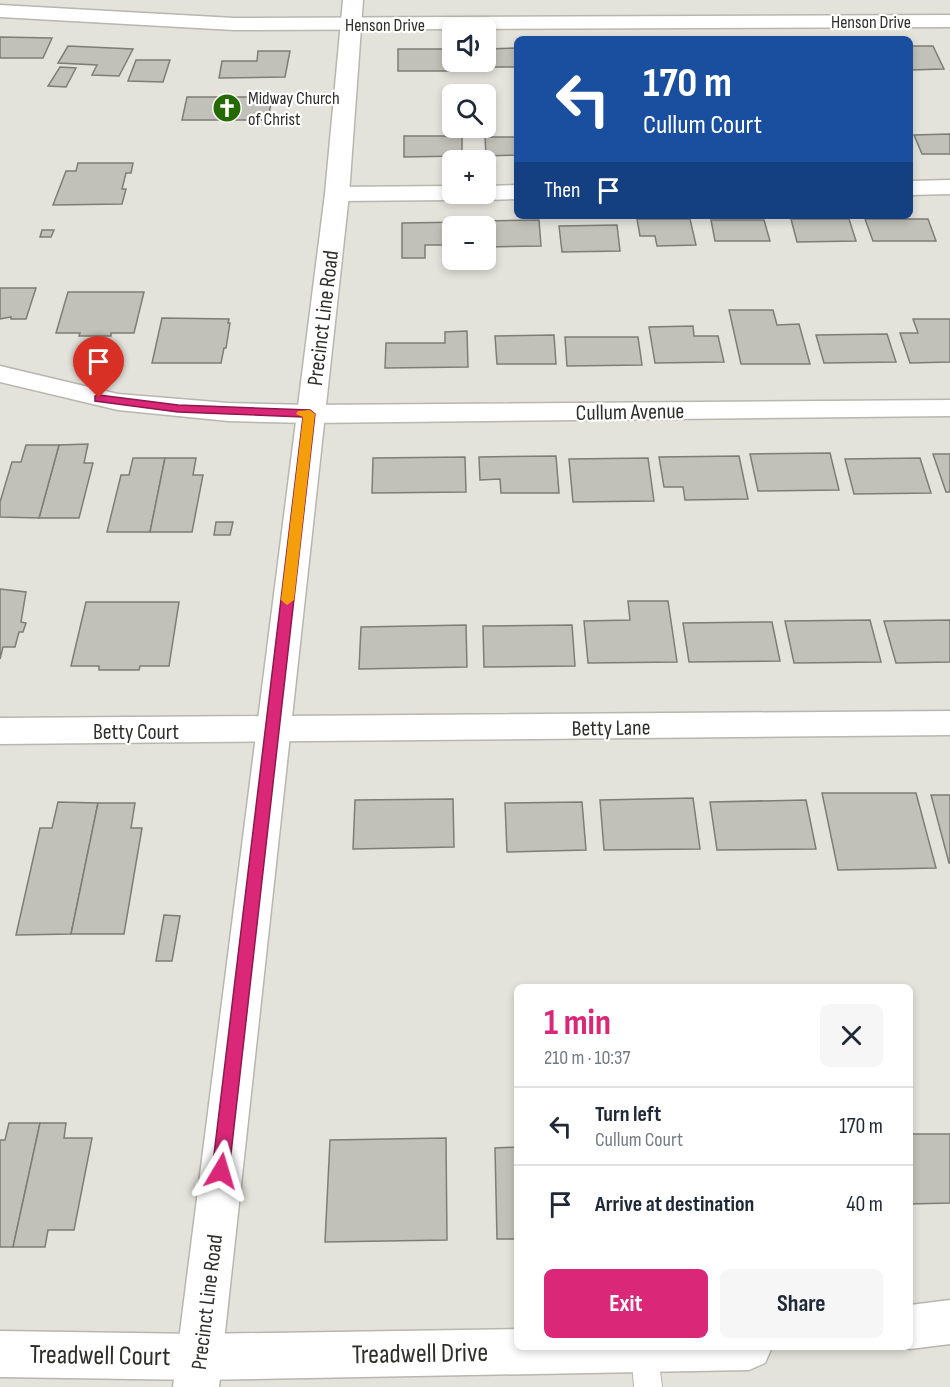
<!DOCTYPE html>
<meta charset="utf-8">
<style>
body{margin:0;font-family:"Sofia Sans Condensed",sans-serif;background:#f6f6f7;color:#1f2937;height:100vh;display:flex;flex-direction:column;font-size:22px;white-space:nowrap}
*{box-sizing:border-box;margin:0}
p{font-size:20px;color:#747a83}
.icon{flex:none;width:33px;height:33px;fill:none;stroke:currentColor;stroke-width:2;stroke-linecap:round;stroke-linejoin:round}
.map{position:relative;flex:1;overflow:hidden}
.sheet{position:absolute;left:514px;top:984px;width:399px;height:366px;display:flex;flex-direction:column;background:#fff;border-radius:9px;box-shadow:0 3px 9px #0003}
.sheet>*{flex:none}
.top-card{position:absolute;left:514px;top:36px;width:399px;height:183px;border-radius:9px;box-shadow:0 3px 9px #0003;background:#1a4fa0;color:#fff;overflow:hidden}
.controls{position:absolute;left:442px;top:18px;display:grid;gap:12px}
.controls a{display:grid;place-items:center;width:54px;height:54px;border-radius:9px;background:#fff;box-shadow:0 3px 9px #0003;font-size:30px}
.pin{position:absolute;display:grid;place-items:center;width:51px;height:51px;color:#fff;margin:-62px -26px;border-radius:50% 50% 50% 0;rotate:-45deg;box-shadow:0 0 6px #0007}
.pin .icon{rotate:45deg}
.me{position:absolute;width:66px;margin:-33px;rotate:7deg;stroke-linejoin:round;filter:drop-shadow(0 0 4px #0008)}
.turn{display:flex;align-items:center;gap:21px;height:126px;padding:0 30px;font-size:27px}
.turn .icon{width:78px;height:78px;stroke-width:2.5}
.turn b{display:block;font-size:42px;line-height:51px}
.then{display:flex;align-items:center;height:57px;padding:0 30px;background:#0003;gap:12px;font-size:22px}
.round{display:grid;place-items:center;flex:none;width:63px;height:63px;border-radius:9px;background:#f6f6f7}
.headline{display:flex;align-items:center;justify-content:space-between;height:102px;padding:0 30px}
h1{font-size:36px;font-weight:700;line-height:45px;color:#db2777}
.cta{display:flex;gap:12px;margin-top:auto;padding:12px 30px}
.cta a{flex:1;height:69px;border-radius:9px;background:#db2777;color:#fff;font-size:24px;font-weight:700;line-height:69px;text-align:center}
.cta a+a{background:#f6f6f7;color:#1f2937}
ul{padding:0;list-style:none}
li{display:flex;align-items:center;gap:18px;height:78px;padding:0 30px;border-top:2px solid #e0e1e3}
li div{flex:1}
li b{display:block;font-size:22px}
li em{font-style:normal}
.map>svg:first-child{display:block}
.building{fill:#c1c0b9;stroke:#7e7d77;stroke-width:1.5}
.lines{fill:none;stroke-linecap:round;stroke-linejoin:round}
.service-casing{stroke:#b7b6af;stroke-width:2}
.minor-casing{stroke:#b7b6af;stroke-width:3}
.secondary-casing{stroke:#b7b6af;stroke-width:3}
.service{fill:#fff;fill-rule:evenodd}
.minor{fill:#fff;fill-rule:evenodd}
.secondary{fill:#fff;fill-rule:evenodd}
.route{fill:#db2777;stroke:#8e194d;stroke-width:1.5}
.slow{fill:#f59e0b}
.labels{text-anchor:middle;stroke-width:4.5;stroke-linejoin:round;paint-order:stroke}
.far-street-label{font-size:18px;fill:#2e2e2b;stroke:#fff}
.far-poi-label{font-size:18px;fill:#2e2e2b;stroke:#fff;text-anchor:start}
.street-label{font-size:22px;fill:#2e2e2b;stroke:#fff}
.near-street-label{font-size:27px;fill:#2e2e2b;stroke:#fff}
</style>
<div class="map">
<svg width="950" height="1387" viewBox="0 0 950 1387">
<rect width="100%" height="100%" fill="#e3e2db"/>
<!-- building -->
<g class="building">
<polygon points="0,37 52,38 43,58 0,58"/>
<polygon points="68,46 133,49 119,76 92,75 97,65 58,63"/>
<polygon points="910,46 933,46 944,69 910,70"/>
<polygon points="518,48 518,67 478,67 478,62 486,62 486,49"/>
<polygon points="398,49 453,49 454,71 398,71"/>
<polygon points="258,51 290,51 285,77 219,78 222,61 257,61"/>
<polygon points="136,60 170,60 163,82 128,81"/>
<polygon points="60,67 76,68 66,87 48,86"/>
<polygon points="187,97 272,97 268,120 182,120"/>
<polygon points="950,134 950,154 922,154 914,135"/>
<polygon points="404,136 462,136 462,156 404,157"/>
<polygon points="485,137 518,137 518,155 486,156"/>
<polygon points="78,163 133,163 131,173 126,173 122,189 126,189 122,204 53,205 66,171 76,171"/>
<polygon points="637,219 690,219 696,245 657,246 655,236 640,236"/>
<polygon points="791,219 849,219 856,241 797,242"/>
<polygon points="865,219 928,219 936,241 873,241"/>
<polygon points="539,220 541,246 486,247 484,221"/>
<polygon points="711,220 764,220 770,241 715,241"/>
<polygon points="467,222 467,226 453,226 453,245 425,245 425,258 402,258 402,223"/>
<polygon points="617,225 620,251 562,252 559,226"/>
<polygon points="42,230 54,230 51,237 40,237"/>
<polygon points="0,288 36,288 26,319 11,319 11,317 0,319"/>
<polygon points="68,292 144,292 134,333 111,333 111,336 79,336 80,333 56,333"/>
<polygon points="729,310 773,310 777,325 799,324 810,364 741,364"/>
<polygon points="162,318 229,319 228,323 230,323 226,348 224,348 221,363 152,363"/>
<polygon points="913,319 950,319 950,362 910,363 900,333 918,333"/>
<polygon points="693,326 694,336 718,336 724,362 655,363 649,327"/>
<polygon points="467,331 468,367 385,368 386,343 445,343 445,332"/>
<polygon points="887,334 896,362 824,363 816,335"/>
<polygon points="554,335 556,364 497,364 495,336"/>
<polygon points="565,337 638,337 642,365 567,366"/>
<polygon points="88,444 84,463 93,463 79,518 39,518 59,445"/>
<polygon points="26,445 59,445 39,518 0,517 0,502 12,462 21,462"/>
<polygon points="830,453 839,490 758,491 750,454"/>
<polygon points="933,454 950,454 950,492 946,492"/>
<polygon points="556,456 559,493 501,493 500,479 480,480 479,457"/>
<polygon points="739,456 748,499 685,500 683,487 664,487 659,457"/>
<polygon points="465,457 466,492 372,493 373,458"/>
<polygon points="133,458 165,458 150,532 107,532 121,475 129,475"/>
<polygon points="165,458 196,458 193,475 203,475 192,532 150,532"/>
<polygon points="648,458 654,501 573,502 569,459"/>
<polygon points="920,458 931,493 854,494 845,459"/>
<polygon points="216,522 233,522 230,535 214,535"/>
<polygon points="0,589 26,592 21,622 26,623 23,632 19,632 15,647 3,647 0,659"/>
<polygon points="628,601 668,601 677,662 588,663 584,621 630,620"/>
<polygon points="86,602 179,602 169,666 140,666 139,670 99,670 99,666 71,666"/>
<polygon points="870,620 881,662 794,663 785,621"/>
<polygon points="950,620 950,662 896,663 884,621"/>
<polygon points="772,622 780,661 689,662 683,623"/>
<polygon points="466,625 467,667 359,669 361,627"/>
<polygon points="572,625 575,666 484,667 483,626"/>
<polygon points="822,793 916,793 936,868 838,870"/>
<polygon points="931,795 950,795 950,863 949,863"/>
<polygon points="693,798 700,849 604,850 600,800"/>
<polygon points="453,799 454,847 353,849 355,800"/>
<polygon points="806,800 816,849 717,850 710,802"/>
<polygon points="58,802 98,803 71,934 16,935 40,828 52,828"/>
<polygon points="582,802 586,850 507,852 505,803"/>
<polygon points="98,803 135,803 131,828 142,828 124,934 71,934"/>
<polygon points="164,915 180,916 172,961 156,961"/>
<polygon points="9,1123 40,1123 13,1247 0,1247 0,1140 5,1140"/>
<polygon points="40,1123 66,1123 64,1138 92,1138 74,1230 48,1230 45,1247 13,1247"/>
<polygon points="910,1134 950,1134 950,1203 910,1204"/>
<polygon points="446,1138 447,1240 325,1242 330,1140"/>
<polygon points="518,1147 518,1239 497,1239 495,1148"/>
</g>
<g class="lines">
<!-- service casing -->
<g class="service-casing">
<polygon id="service" points="631,1347 657,1347 662,1387 634,1387"/>
</g>
<!-- minor casing -->
<g class="minor-casing">
<g id="minor">
<polygon points="0,5 234,18 950,15 950,27 234,30 0,17"/>
<polygon points="950,180 950,194 910,195 910,181"/>
<polygon points="518,185 518,199 486,200 478,198 475,194 486,194 486,186"/>
<polygon points="453,186 453,194 464,194 461,198 453,200 337,201 329,199 325,194 329,189 337,187"/>
<polygon points="0,366 118,394 228,403 310,405 950,400 950,416 310,423 228,421 118,410 0,382"/>
<polygon points="950,711 950,735 0,744 0,718"/>
<polygon points="950,1300 950,1344 910,1349 904,1347 910,1347 910,1305"/>
<polygon points="518,1329 518,1347 772,1347 765,1363 749,1370 199,1380 0,1377 0,1331 199,1334"/>
</g>
</g>
<!-- secondary casing -->
<g class="secondary-casing">
<polygon id="secondary" points="343,0 363,0 349,194 219,1387 173,1387 325,194"/>
</g>
<!-- service -->
<use href="#service" class="service"/>
<!-- minor -->
<use href="#minor" class="minor"/>
<!-- secondary -->
<use href="#secondary" class="secondary"/>
</g>
<!-- route -->
<polygon class="route" points="99,395 178,405 310,410 315,414 229,1171 227,1177 221,1179 215,1177 212,1171 303,417 178,412 95,401 95,396"/>
<!-- slow -->
<polygon class="slow" points="310,410 315,414 294,600 287,605 281,600 303,417 296,414 298,411"/>
<!-- icons -->
<defs>
<g id="church-disc" transform="scale(1.5)"><circle r="9.5" fill="#256a00" stroke="#fff"/><path d="M-1.2-6h2.4v3.5h3.3v2.4h-3.3V6h-2.4V-.1h-3.3v-2.4h3.3Z" fill="#fff"/></g>
</defs>
<g fill-rule="evenodd">
<use href="#church-disc" x="227" y="108"/>
</g>
<g class="labels">
<!-- far-street labels -->
<g class="far-street-label">
<text x="871" y="28">Henson Drive</text>
<text x="385" y="31">Henson Drive</text>
</g>
<!-- far-poi labels -->
<g class="far-poi-label">
<text x="248" y="104">Midway Church<tspan x="248" dy="21">of Christ</tspan></text>
</g>
<!-- street labels -->
<g class="street-label">
<text transform="translate(322 318) rotate(-83)" y="8">Precinct Line Road</text>
<text transform="translate(630 411) rotate(-1)" y="8">Cullum Avenue</text>
<text transform="translate(611 727) rotate(-1)" y="8">Betty Lane</text>
<text x="136" y="739">Betty Court</text>
<text transform="translate(206 1302) rotate(-83)" y="8">Precinct Line Road</text>
</g>
<!-- near-street labels -->
<g class="near-street-label">
<text transform="translate(420 1353) rotate(-1)" y="9">Treadwell Drive</text>
<text transform="translate(100 1355) rotate(1)" y="9">Treadwell Court</text>
</g>
</g>
</svg>
<div class="controls">
<a><svg class="icon" aria-label="sound" viewBox="0 0 24 24"><path d="M4 9h4l5-4v14l-5-4H4zM17 9q2 3 0 6"/></svg></a>
<a><svg class="icon" aria-label="search" viewBox="0 0 24 24"><circle cx="10" cy="10" r="6"/><path d="M15 15l6 6"/></svg></a>
<a>+</a>
<a>−</a>
</div>
<div class="pin" style="left:99px;top:398px;background:#d93025"><svg class="icon" aria-label="arrive" viewBox="0 0 24 24"><path d="M6 21V4h12l-3 4 3 4H6"/></svg></div>
<svg class="me" style="left:221px;top:1171px" viewBox="-20 -20 40 40"><path d="M0-17L14 15 0 8-14 15z" fill="#db2777" stroke="#fff" stroke-width="4"/></svg>
<div class="top-card">
<div class="turn"><svg class="icon" aria-label="left" viewBox="0 0 24 24"><path d="M17 20v-9H6M10 6l-5 5 5 5"/></svg><div><b>170 m</b>Cullum Court</div></div>
<div class="then">Then<svg class="icon" aria-label="arrive" viewBox="0 0 24 24"><path d="M6 21V4h12l-3 4 3 4H6"/></svg></div>
</div>
<section class="sheet">
<div class="headline"><div><h1>1 min</h1><p>210 m · 10:37</p></div><a class="round"><svg class="icon" aria-label="close" viewBox="0 0 24 24"><path d="M6 6l12 12M18 6L6 18"/></svg></a></div>
<ul>
<li><svg class="icon" aria-label="left" viewBox="0 0 24 24"><path d="M17 20v-9H6M10 6l-5 5 5 5"/></svg><div><b>Turn left</b><p>Cullum Court</p></div><em>170 m</em></li>
<li><svg class="icon" aria-label="arrive" viewBox="0 0 24 24"><path d="M6 21V4h12l-3 4 3 4H6"/></svg><div><b>Arrive at destination</b></div><em>40 m</em></li>
</ul>
<div class="cta"><a>Exit</a><a>Share</a></div>
</section>
</div>
